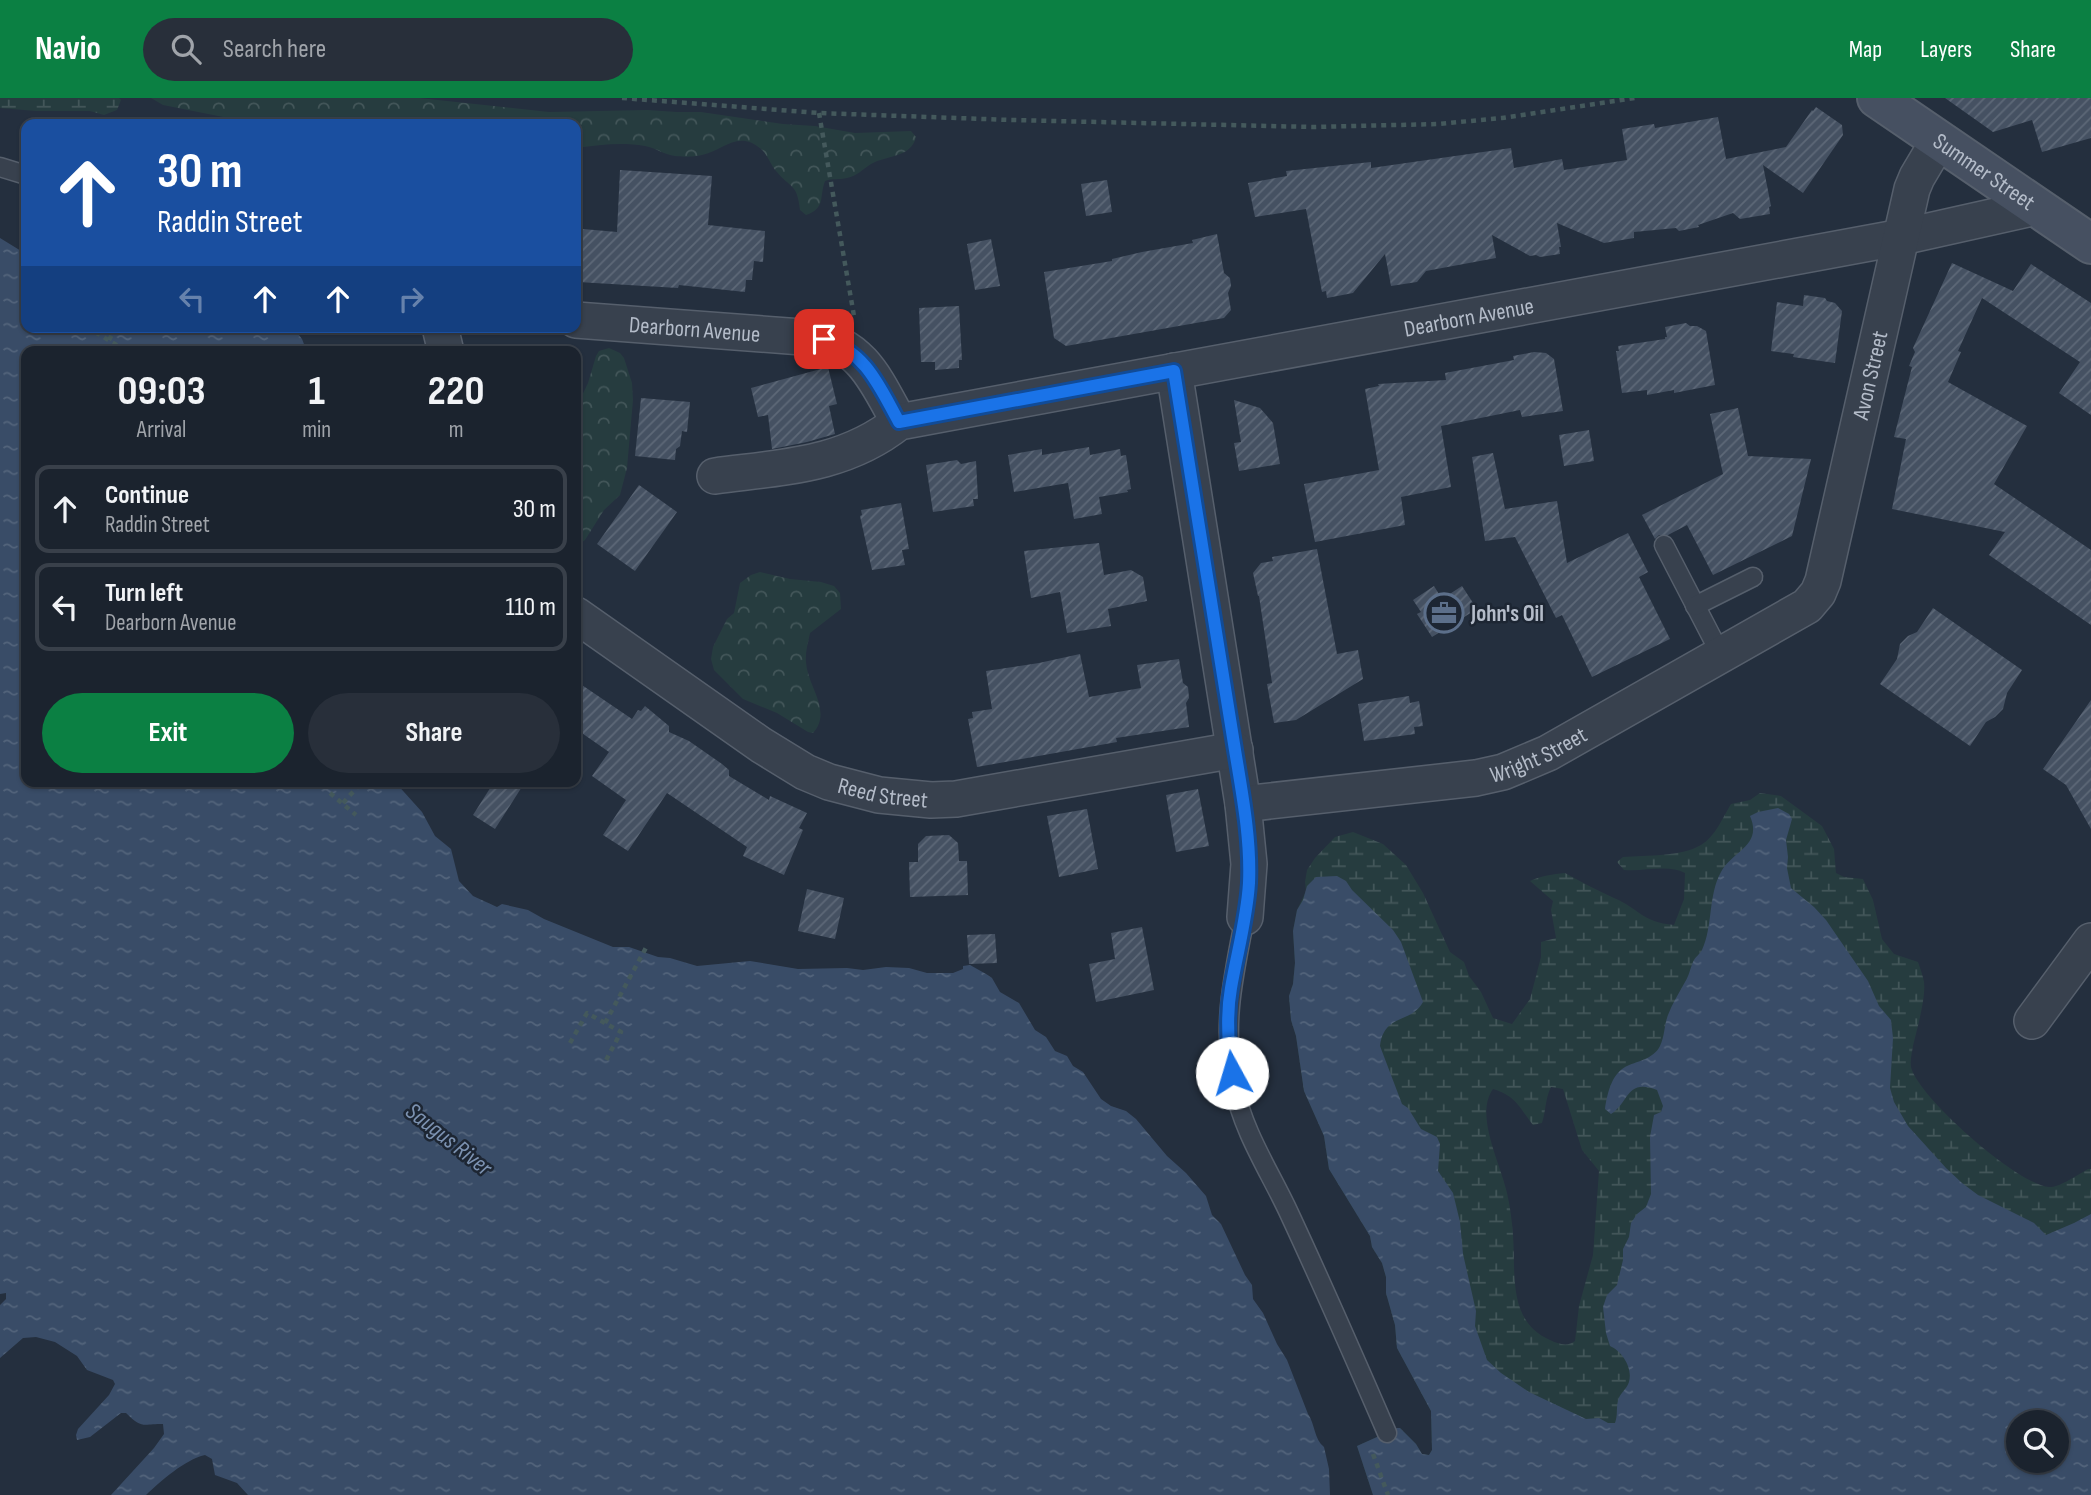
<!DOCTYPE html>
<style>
body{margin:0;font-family:"Sofia Sans Condensed",sans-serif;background:#282f3a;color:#f1f3f6;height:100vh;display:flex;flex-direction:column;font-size:26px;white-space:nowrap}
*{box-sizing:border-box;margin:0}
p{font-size:23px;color:#a0a4aa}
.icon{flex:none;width:38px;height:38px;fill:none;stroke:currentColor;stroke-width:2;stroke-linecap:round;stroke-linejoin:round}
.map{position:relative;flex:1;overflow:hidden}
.panel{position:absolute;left:21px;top:248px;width:560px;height:441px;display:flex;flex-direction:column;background:#1b232e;border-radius:14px;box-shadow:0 2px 5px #0004,0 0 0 2px #39404a}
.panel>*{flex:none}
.banner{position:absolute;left:21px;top:21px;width:560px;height:214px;border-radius:14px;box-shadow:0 2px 5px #0004,0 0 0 2px #39404a;background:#1a4fa0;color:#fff;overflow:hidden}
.tools{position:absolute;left:2006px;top:1312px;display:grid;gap:14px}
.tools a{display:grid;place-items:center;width:63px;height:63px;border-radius:50%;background:#1b232e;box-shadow:0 2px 5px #0004,0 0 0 2px #39404a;font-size:35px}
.pin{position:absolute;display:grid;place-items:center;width:60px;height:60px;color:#fff;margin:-30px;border-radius:14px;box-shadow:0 4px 10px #0006}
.me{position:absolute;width:77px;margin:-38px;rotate:354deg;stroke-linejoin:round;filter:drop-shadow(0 0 5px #0008)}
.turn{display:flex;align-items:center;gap:24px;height:147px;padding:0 21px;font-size:32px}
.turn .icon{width:91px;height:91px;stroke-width:2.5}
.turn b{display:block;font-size:49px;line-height:60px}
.lanes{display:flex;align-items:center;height:66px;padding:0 21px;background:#0003;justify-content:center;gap:35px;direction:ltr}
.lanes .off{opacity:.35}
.eta{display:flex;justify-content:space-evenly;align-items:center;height:119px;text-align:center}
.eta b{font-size:42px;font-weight:700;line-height:49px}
.action{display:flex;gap:14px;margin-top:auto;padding:14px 21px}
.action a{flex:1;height:80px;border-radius:42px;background:#0b8043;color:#fff;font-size:28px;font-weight:700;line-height:80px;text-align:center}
.action a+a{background:#282f3a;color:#f1f3f6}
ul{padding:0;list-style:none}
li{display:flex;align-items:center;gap:21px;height:88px;margin:0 14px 10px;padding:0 7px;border:4px solid #39404a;border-radius:14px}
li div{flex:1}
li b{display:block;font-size:26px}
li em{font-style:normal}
header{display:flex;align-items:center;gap:42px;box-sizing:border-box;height:98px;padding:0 35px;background:#0b8043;color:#fff}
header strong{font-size:33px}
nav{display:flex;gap:38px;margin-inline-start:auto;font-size:24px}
.search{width:490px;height:63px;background:#282f3a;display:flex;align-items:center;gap:18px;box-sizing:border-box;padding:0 24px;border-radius:38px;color:#a0a4aa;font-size:26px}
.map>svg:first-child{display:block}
.forest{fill:url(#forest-crowns)}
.wetland{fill:url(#wetland-marsh);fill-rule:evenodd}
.water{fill:url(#water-ripples);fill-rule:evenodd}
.building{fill:url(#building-hatch)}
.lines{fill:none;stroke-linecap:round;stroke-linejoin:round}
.service-casing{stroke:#565f6c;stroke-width:21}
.minor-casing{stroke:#565f6c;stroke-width:38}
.secondary-casing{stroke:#565f6c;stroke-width:42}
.path{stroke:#44595c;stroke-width:4.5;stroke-dasharray:5 5;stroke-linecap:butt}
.service{stroke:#38414e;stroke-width:18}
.minor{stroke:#38414e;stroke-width:35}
.secondary{stroke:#465061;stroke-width:38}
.route-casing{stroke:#114b97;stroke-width:18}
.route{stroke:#1a73e8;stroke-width:12}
.labels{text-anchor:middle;stroke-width:5;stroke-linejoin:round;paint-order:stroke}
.street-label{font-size:23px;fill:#b4bcc9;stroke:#1d2633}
.poi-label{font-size:23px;font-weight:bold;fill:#b4bcc9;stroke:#1d2633;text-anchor:start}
.water-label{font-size:24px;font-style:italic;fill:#7c92b1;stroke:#1d2633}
</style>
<header>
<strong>Navio</strong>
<div class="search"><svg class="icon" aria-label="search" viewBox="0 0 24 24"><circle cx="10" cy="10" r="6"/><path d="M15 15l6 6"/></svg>Search here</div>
<nav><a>Map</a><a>Layers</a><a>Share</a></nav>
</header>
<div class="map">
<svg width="2091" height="1397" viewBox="0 0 2091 1397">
<defs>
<pattern id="forest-crowns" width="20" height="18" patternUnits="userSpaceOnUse" patternTransform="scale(1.75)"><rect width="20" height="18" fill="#263c3f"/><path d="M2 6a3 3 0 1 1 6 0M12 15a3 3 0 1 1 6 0" fill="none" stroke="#435659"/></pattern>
<pattern id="wetland-marsh" width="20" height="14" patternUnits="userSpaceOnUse" patternTransform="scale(1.75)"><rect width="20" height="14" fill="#263c3f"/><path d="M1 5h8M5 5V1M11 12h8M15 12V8" fill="none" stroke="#435659"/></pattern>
<pattern id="water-ripples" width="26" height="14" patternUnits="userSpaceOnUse" patternTransform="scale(1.75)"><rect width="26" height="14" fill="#394c67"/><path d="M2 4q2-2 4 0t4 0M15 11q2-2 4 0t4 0" fill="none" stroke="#53647b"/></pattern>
<pattern id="building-hatch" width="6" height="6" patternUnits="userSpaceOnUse" patternTransform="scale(1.75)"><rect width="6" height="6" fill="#455162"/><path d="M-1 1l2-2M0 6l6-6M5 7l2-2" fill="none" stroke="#5d6877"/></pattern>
</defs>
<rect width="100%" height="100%" fill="#242f3e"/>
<!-- forest -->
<g class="forest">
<path d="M 151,0 L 419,0 L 549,14 L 647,12 L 677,14 L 701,14 L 783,26 L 815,28 L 855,35 L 911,33 L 916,39 C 911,60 887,57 871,66 C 863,71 857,78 847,80 C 839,82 833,80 825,83 C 819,99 826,110 806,117 L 800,112 C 797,85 791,91 776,73 C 770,66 768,57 761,51 C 738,31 723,53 702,57 C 694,59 683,59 675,58 C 665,57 656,50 645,48 C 621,44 600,47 576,50 L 576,26 L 258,26 L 163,7 Z"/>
<polygon points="609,250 620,255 624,260 632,285 633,302 627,370 620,397 604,412 585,442 576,449 576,310 588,285 596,258 599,253"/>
<path d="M 760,474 L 790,481 L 821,484 L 834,488 L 840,495 L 841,511 L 810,535 C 808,545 805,555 806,564 C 807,588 833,613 813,635 L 808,634 L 777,615 L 743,601 L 714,572 L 711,561 L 713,549 L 727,521 L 734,515 L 740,485 L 751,477 Z"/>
</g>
<!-- wetland -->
<g class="wetland">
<polygon points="0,0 119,0 121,2 117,12 104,17 90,13 36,13 0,10"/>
<path d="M 1760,695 L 1781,698 L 1822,728 L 1834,751 L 1836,775 L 1844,779 L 1863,781 L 1873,802 L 1882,841 L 1894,856 L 1918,864 C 1920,870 1923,878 1924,884 C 1926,900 1917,931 1913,948 C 1912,955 1910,961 1911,969 C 1918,999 2018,1087 2049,1089 C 2059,1090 2079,1076 2088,1071 L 2091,1071 L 2091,1224 L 1373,1397 L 1357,1348 L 1397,1330 L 1400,1330 L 1416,1346 L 1422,1356 L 1429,1357 L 1432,1352 L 1431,1313 L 1397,1250 L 1395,1227 L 1386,1195 L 1386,1179 L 1382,1165 L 1372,1149 L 1370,1138 L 1329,1071 L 1324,1038 L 1304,993 L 1296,938 L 1291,922 L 1289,898 L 1293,886 L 1295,865 L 1293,833 L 1297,812 L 1306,793 L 1305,784 L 1307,772 L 1315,760 L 1335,739 L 1353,734 L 1383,746 L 1406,767 L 1423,795 L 1450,854 L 1464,864 L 1469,878 L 1481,894 L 1493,920 L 1512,926 L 1530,901 L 1541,859 L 1541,844 L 1556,840 L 1551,812 L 1553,803 L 1530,783 C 1541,778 1553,776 1565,775 C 1581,784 1597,792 1614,800 C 1640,811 1641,824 1674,827 L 1684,801 L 1685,775 C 1668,766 1644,774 1624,772 L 1617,764 L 1623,759 C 1647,757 1680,759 1701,747 C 1715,739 1723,719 1731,706 L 1750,702 ZM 1551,989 L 1563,991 L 1582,1052 L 1599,1073 L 1593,1157 L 1579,1208 L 1575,1243 C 1568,1249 1558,1246 1550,1242 C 1507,1223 1516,1176 1513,1137 C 1512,1123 1510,1108 1507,1095 C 1501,1066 1474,1017 1493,991 C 1516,998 1519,1009 1533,1027 L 1542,1025 C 1546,1013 1545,1001 1551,989 Z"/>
</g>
<!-- water -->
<g class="water">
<path d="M 0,140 L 26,156 L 26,229 L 293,229 L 302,241 L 307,254 L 26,254 L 26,684 L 395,684 L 422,714 L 435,738 L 451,751 L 459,783 L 473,798 L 497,809 L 502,806 L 528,812 L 544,821 L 613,849 L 629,849 L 658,859 L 670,860 L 697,868 L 750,863 L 798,871 L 847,870 L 863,872 L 886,869 L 909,870 L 927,875 L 953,875 L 963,871 L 963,868 L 970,867 L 986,876 L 992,880 L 1000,894 L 1019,905 L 1035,932 L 1046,939 L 1055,953 L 1067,958 L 1073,968 L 1083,974 L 1101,1001 L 1111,1008 L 1126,1013 L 1136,1021 L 1167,1058 L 1186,1075 L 1206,1098 L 1212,1117 L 1221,1126 L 1245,1177 L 1252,1187 L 1253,1201 L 1263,1215 L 1277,1246 L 1287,1262 L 1308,1316 C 1315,1326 1314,1341 1324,1349 L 1329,1371 L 1330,1397 L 248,1397 L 237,1385 L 215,1377 L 212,1361 L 205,1357 C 184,1362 161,1383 146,1397 L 111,1397 L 154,1350 L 164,1336 L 163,1326 C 142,1326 142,1331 126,1315 L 121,1315 L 90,1339 L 77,1342 L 76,1337 L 78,1331 L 109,1297 L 115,1286 L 113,1282 L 87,1272 L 77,1258 L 55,1244 L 36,1239 L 23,1240 L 0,1260 L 0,1207 L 6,1201 L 6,1195 L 0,1196 Z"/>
<path d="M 1778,710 L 1789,716 L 1792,721 L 1786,742 L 1788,759 L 1787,770 L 1791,790 L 1814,809 L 1826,822 L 1868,883 L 1879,908 L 1891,922 L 1893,940 L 1890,990 L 1894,1004 L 1908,1028 L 1946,1070 L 1962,1085 L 1978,1097 L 2034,1125 L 2046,1137 L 2074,1125 L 2091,1116 L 2091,1397 L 1373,1397 L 1357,1348 L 1397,1330 L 1400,1330 L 1416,1346 L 1422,1356 L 1429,1357 L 1432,1352 L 1431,1313 L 1397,1250 L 1395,1227 L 1386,1195 L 1386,1179 L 1382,1165 L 1372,1149 L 1370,1138 L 1329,1071 L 1324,1038 L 1304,993 L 1296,938 L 1291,922 L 1289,898 L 1293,886 L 1295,865 L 1293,833 L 1297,812 L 1303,802 L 1307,788 L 1316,779 L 1337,778 L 1346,783 L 1352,792 L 1393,832 L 1401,844 L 1423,904 C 1411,926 1384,915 1380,948 L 1402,1006 L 1408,1010 L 1421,1031 L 1437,1039 L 1440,1046 L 1438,1073 L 1453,1095 L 1460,1124 L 1463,1156 L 1476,1213 L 1475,1228 L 1487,1262 L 1501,1275 L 1529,1294 L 1586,1321 L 1599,1320 L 1608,1325 L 1615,1325 C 1618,1317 1616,1311 1618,1303 C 1619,1296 1627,1291 1629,1284 C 1633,1270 1622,1253 1610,1248 L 1606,1235 L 1603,1209 L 1607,1197 L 1617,1187 L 1623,1162 L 1623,1151 L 1629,1139 L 1631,1125 L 1637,1116 L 1646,1109 L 1651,1096 L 1650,1039 L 1654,1017 L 1661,1014 L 1663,1008 L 1657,992 C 1626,980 1629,1005 1611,1016 L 1605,1011 C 1607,997 1611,977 1625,969 C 1636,963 1653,962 1660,948 C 1665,938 1664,927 1668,917 C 1672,906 1679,895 1685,884 C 1689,878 1690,871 1693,864 C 1695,859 1700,856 1702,852 C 1713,829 1708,797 1721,774 C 1732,753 1763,748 1750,718 L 1758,714 ZM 2018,1325 L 2056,1325 L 2056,1363 L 2018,1363 Z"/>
</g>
<!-- building -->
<g class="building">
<polygon points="1945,0 2091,0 2091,40 2042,54 2032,22 1993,34"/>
<polygon points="1816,9 1842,27 1843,37 1803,95 1763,67 1771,108 1769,109 1770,116 1740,121 1733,115 1698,127 1699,129 1679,133 1676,130 1634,134 1634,140 1604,145 1557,125 1561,149 1559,149 1560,156 1540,159 1536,157 1530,158 1492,137 1496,160 1426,173 1417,184 1391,188 1385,156 1353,195 1327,200 1326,193 1322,194 1306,111 1255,119 1248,85 1287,78 1286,73 1371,64 1371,70 1511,50 1514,70 1562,61 1564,72 1627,62 1622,31 1654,26 1655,30 1718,19 1726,61 1786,49 1812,12 1813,13"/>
<polygon points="620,72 712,78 708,127 765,133 763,164 754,163 752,182 746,182 745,194 679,187 678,190 578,184 583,131 617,134"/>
<polygon points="1107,82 1112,114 1086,118 1081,86"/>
<polygon points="1217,136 1224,175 1230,180 1231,188 1228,195 1231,212 1224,220 1066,248 1054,240 1044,174 1112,163 1112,161 1142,154 1193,145 1192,142"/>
<polygon points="991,141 1000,188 975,192 967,146"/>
<polygon points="1952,165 2013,193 2031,166 2091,205 2091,317 2059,295 2080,264 1982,200 1958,253 1961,254 1948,284 2027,328 1994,386 2091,452 2091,527 1989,457 2005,434 1892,411 1906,341 1894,339 1912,269 1909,268 1915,254 1913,250"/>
<polygon points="1804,197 1825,200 1827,203 1835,205 1842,213 1835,265 1793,259 1794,256 1771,253 1777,204 1803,208"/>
<polygon points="959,208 962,262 959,262 959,270 935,272 935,264 921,264 919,210"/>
<polygon points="1686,225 1690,228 1697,228 1706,233 1715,287 1674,295 1674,292 1647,297 1647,292 1622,295 1616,253 1619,253 1618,248 1665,241 1665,239 1667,239 1665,229"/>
<polygon points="1534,254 1546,255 1554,261 1563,313 1522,319 1520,312 1441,328 1451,389 1401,399 1405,427 1315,444 1304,386 1379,372 1365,291 1379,288 1378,286 1446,282 1445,275 1514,262 1513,258"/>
<polygon points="828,269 837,306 829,308 835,336 807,344 772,351 768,317 758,319 751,290"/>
<polygon points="641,300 690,304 687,334 682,333 680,348 676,351 675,362 635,358"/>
<polygon points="1234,302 1260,310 1273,325 1280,366 1239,373 1234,345 1241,344"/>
<polygon points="1738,310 1748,358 1811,361 1792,438 1713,477 1687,427 1668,437 1659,437 1655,441 1642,417 1723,376 1710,316"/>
<polygon points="1589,332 1594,363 1564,368 1559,337"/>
<polygon points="1089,349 1090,357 1120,351 1121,358 1126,357 1131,391 1127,392 1128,394 1099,399 1102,416 1074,421 1068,385 1014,394 1008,357 1042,351 1042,357"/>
<polygon points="1493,355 1505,411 1557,403 1567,465 1628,435 1648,474 1639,479 1670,541 1592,579 1562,517 1556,520 1515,439 1485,443 1472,359"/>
<polygon points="957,362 961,366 976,363 978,401 973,401 974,408 933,414 926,367"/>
<polygon points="639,387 677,414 635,473 597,446"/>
<polygon points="901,405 909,451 902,452 905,467 872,472 860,418 862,417 861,412"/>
<polygon points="1099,445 1104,477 1131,472 1143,479 1147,503 1108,511 1111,528 1067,535 1060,494 1031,500 1024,453"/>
<polygon points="1317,451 1337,556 1358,552 1363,581 1296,622 1274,625 1267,586 1272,585 1259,498 1258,498 1253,475 1261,465 1273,463 1272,459"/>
<polygon points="1434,488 1442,501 1462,488 1477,511 1432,539 1417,516 1421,514 1413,502"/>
<polygon points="1933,510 2022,572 2007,595 2003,611 1995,619 1986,624 1970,648 1880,586 1897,561 1900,546 1908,538 1917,534"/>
<polygon points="1080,556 1089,599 1141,590 1137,567 1179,561 1183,585 1188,589 1189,600 1186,605 1189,629 1116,640 1117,644 977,669 968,621 973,620 972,614 992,611 986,573 1039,565"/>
<polygon points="576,583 632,621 638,612 641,613 645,608 669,628 669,634 689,643 722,666 729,672 729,678 769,702 770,698 807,715 799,730 803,732 784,777 743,758 747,749 667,695 628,753 603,737 626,702 592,678 609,654 576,631"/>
<polygon points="1409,598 1410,605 1419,603 1423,628 1414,629 1415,636 1364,643 1358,606"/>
<polygon points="2091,602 2091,731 2066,687 2043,671"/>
<polygon points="494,684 525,684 495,731 473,717"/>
<polygon points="1198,691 1209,748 1176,754 1166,697"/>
<polygon points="1087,711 1098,771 1059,779 1047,718"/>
<polygon points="949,737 958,745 959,763 967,763 968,797 910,799 909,764 918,764 918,746 926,738"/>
<polygon points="807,791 844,800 835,841 798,833"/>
<polygon points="1142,829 1154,892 1096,904 1089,866 1115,861 1111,835"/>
<polygon points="995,836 997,865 969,866 967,837"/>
</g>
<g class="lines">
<!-- service casing -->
<g class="service-casing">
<g id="service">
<polyline points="0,69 26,77"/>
<polyline points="1664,447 1721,557"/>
<polyline points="1695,508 1753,479"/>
<path d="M 1245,819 C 1233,880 1222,926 1234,988 C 1243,1034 1270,1074 1289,1115 C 1323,1188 1355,1261 1387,1335"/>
</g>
</g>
<!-- minor casing -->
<g class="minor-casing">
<g id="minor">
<path id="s1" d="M 576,222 L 815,240 C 863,246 878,287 899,324"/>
<polyline points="440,229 446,254"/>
<polyline points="1174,273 1243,706 1249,766 1245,819"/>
<path id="s2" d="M 715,378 C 782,369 844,368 899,324 L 1902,139 L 2036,109"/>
<path id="s3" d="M 576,517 L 761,647 L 805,674 L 829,684 L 879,697 L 931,702 L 956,701 L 1235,652"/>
<path id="s4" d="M 1243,706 L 1476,680 L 1503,674 L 1548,655 L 1807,508 L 1818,495 L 1823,483 L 1912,91 L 1917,79 L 1939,42"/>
<polyline points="2032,923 2091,843"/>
</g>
</g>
<!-- secondary casing -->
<g class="secondary-casing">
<g id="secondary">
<path id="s5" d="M 1877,0 L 2091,146"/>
</g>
</g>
<!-- path -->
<g class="path">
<polyline points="622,0 819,15 1011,22 1313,29 1438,26 1502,20 1635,0"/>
<polyline points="819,15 854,218"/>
<polyline points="87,229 128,254"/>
<polyline points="109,242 116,229"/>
<polyline points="330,695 356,717"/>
<polyline points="343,705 362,684"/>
<polyline points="605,925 648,846"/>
<polyline points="570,945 587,915 621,934 605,964"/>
<polyline points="1373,1356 1388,1397"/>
</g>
<!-- service -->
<use href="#service" class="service"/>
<!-- minor -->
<use href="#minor" class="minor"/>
<!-- secondary -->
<use href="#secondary" class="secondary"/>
</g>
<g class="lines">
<!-- route casing -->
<g class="route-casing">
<path id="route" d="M 824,241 C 866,254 879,288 899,324 L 1174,273 L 1235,652 C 1242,695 1251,741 1249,785 C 1247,820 1237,855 1231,890 C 1226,918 1228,947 1232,975"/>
</g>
<!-- route -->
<use href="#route" class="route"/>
</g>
<!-- icons -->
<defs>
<g id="office-ring" transform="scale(2.0125)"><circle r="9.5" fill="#1d2633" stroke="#5c6f8a" stroke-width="1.5"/><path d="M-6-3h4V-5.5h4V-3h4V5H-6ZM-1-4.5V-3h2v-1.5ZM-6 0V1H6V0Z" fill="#5c6f8a"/></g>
</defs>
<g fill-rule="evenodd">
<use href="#office-ring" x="1444" y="515"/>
</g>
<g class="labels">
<!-- street labels -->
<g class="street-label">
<text dy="8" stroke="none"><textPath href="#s5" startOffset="130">Summer Street</textPath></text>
<text dy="8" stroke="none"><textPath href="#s2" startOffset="774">Dearborn Avenue</textPath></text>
<text dy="8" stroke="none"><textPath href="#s1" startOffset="119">Dearborn Avenue</textPath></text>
<text dy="8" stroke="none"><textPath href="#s4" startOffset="850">Avon Street</textPath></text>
<text dy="8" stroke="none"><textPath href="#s4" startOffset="301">Wright Street</textPath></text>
<text dy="8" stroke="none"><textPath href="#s3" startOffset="359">Reed Street</textPath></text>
</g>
<!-- poi labels -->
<g class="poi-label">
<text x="1471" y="523">John's Oil</text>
</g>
<!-- water labels -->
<g class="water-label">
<text transform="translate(449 1041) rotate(38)" y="8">Saugus River</text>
</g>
</g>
</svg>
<div class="tools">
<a><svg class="icon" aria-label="search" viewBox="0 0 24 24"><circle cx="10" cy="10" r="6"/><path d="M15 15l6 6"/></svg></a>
</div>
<div class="pin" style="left:824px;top:241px;background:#d93025"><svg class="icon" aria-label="arrive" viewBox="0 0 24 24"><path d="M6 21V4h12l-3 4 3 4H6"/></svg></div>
<svg class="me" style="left:1232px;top:975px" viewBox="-20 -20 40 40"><circle r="19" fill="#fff"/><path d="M0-13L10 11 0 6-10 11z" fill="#1a73e8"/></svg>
<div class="banner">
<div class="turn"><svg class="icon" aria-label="ahead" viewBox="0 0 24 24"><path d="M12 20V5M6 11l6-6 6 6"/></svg><div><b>30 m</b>Raddin Street</div></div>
<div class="lanes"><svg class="icon off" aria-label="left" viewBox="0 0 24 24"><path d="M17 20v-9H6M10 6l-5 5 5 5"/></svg><svg class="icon" aria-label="ahead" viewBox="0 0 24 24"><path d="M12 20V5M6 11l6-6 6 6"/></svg><svg class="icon" aria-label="ahead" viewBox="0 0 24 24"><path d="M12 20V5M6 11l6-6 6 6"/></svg><svg class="icon off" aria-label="right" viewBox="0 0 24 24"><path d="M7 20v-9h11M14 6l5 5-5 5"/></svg></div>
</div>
<section class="panel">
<div class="eta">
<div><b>09:03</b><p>Arrival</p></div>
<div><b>1</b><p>min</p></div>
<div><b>220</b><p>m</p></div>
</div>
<ul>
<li><svg class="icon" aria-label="ahead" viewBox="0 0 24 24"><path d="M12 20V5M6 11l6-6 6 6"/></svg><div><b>Continue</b><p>Raddin Street</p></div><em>30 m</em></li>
<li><svg class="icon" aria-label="left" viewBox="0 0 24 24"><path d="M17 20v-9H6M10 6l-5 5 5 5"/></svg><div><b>Turn left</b><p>Dearborn Avenue</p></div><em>110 m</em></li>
</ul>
<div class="action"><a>Exit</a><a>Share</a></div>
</section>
</div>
